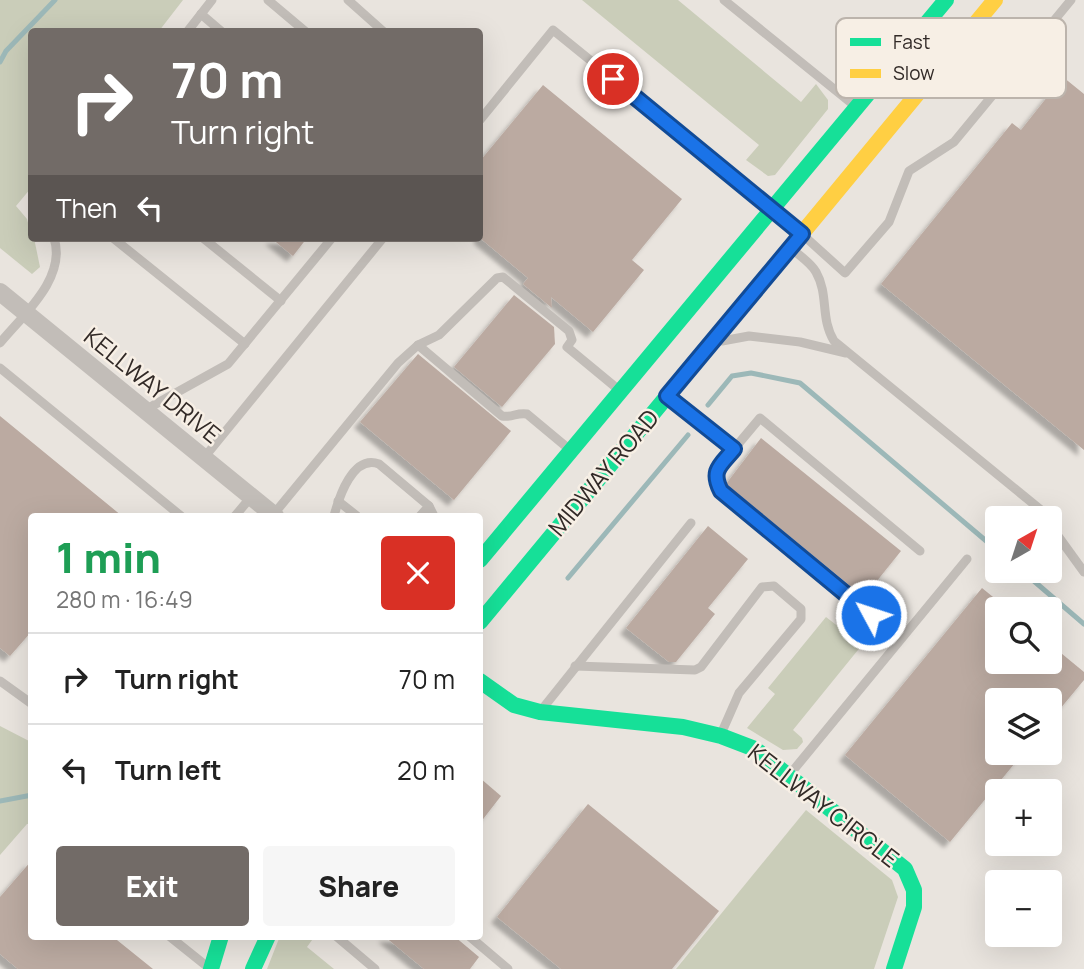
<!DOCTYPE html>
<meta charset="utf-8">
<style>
body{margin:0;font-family:Manrope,sans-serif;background:#f6f6f6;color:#222;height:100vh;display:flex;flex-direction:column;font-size:26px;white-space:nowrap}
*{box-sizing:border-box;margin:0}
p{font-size:23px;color:#767676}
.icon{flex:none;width:38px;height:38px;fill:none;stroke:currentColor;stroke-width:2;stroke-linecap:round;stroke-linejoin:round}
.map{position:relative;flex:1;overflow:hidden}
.details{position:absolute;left:28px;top:513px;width:455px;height:427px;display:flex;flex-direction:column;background:#fff;border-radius:7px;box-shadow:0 7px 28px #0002}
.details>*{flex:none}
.guide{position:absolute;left:28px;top:28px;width:455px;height:214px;border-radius:7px;box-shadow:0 7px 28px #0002;background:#726b67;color:#fff;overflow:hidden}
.needle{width:46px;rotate:39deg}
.buttons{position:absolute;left:985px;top:506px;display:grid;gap:14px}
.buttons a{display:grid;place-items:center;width:77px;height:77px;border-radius:7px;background:#fff;box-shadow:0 7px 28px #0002;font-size:35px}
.pin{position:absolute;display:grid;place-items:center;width:60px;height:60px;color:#fff;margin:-30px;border:4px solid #fff;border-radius:50%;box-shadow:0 2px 7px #0007}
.me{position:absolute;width:77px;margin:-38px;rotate:310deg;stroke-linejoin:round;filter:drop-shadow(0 0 5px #0008)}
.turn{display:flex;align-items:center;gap:24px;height:147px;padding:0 28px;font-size:32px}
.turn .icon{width:91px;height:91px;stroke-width:2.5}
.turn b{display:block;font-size:49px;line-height:60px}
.then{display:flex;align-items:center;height:66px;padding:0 28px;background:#0003;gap:14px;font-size:26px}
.round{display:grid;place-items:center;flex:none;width:74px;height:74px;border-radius:7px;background:#f6f6f6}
.headline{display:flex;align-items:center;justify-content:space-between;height:119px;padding:0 28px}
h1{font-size:42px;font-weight:800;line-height:52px;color:#1e9e55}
.action{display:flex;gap:14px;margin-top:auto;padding:14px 28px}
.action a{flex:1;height:80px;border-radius:7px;background:#726b67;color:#fff;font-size:28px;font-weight:800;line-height:80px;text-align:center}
.action a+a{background:#f6f6f6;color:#222}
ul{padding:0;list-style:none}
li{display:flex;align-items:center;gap:21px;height:91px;padding:0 28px;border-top:2px solid #e0e0e0}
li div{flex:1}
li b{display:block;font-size:26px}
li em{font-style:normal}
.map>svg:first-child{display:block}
.green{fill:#cacdb9}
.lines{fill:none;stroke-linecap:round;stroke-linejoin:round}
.stream{stroke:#9cb8b8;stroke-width:5}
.building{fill:#bbaaa1;filter:url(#shadow)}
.lane{stroke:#c2bdb8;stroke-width:9}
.street{stroke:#c2bdb8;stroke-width:18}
.fast{stroke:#16e098;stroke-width:16}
.slow{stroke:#ffcf43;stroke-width:16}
.route-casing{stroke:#114b97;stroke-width:18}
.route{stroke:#1a73e8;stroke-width:12}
.labels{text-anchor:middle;stroke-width:5;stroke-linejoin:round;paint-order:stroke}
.street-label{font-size:24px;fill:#322a27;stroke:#f7efe5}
.key{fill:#f7efe5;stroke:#bcb4ac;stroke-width:2}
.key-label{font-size:19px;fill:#322a27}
</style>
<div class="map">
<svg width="1084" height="969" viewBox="0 0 1084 969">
<defs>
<filter id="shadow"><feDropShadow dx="-6" dy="6" stdDeviation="2" flood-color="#0004"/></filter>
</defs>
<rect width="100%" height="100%" fill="#e9e4de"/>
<!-- green -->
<g class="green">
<polygon points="0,0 183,0 159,31 32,32 31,188 16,206 27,219 32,238 34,238 40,267 32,274 0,248"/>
<polygon points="582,0 678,0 801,102 816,84 828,100 828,109 775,175 768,176 746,160 759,145"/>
<polygon points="826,617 862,645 793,730 802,738 803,742 797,749 783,750 747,728 775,694 768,688"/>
<polygon points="0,726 31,742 32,824 27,824 0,855"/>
<polygon points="806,810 892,880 898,897 874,969 676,969"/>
<polygon points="280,936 315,936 307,947 334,969 267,969"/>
</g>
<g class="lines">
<!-- stream -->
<g class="stream">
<polyline points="0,62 6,51 55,0"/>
<polyline points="708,405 732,376 751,373 800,383 998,551"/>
<polyline points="1021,570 1084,624"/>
<polyline points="568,578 688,435"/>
<polyline points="0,801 32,795"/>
</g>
</g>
<!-- building -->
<g class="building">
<polygon points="1063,77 1084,94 1084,450 881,284 1012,123 1021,130"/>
<polygon points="543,85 682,199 632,260 644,270 593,332 551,297 552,308 523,284 528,278 480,238 480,161"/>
<polygon points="271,238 307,238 293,256"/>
<polygon points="514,295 554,327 555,344 502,407 454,367"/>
<polygon points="418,354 511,431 454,500 360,422"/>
<polygon points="0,416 122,516 32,516 32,631 10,656 0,648"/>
<polygon points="761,438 901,551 864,597 726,484"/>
<polygon points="708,526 748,559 708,608 715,614 676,662 669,662 626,628"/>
<polygon points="982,588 998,601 998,662 1050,662 1050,644 1084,672 1084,680 1050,721 1050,700 998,700 998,752 1024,752 950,842 845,755"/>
<polygon points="480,778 501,796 480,823"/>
<polygon points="588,804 719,911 672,969 561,969 497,917"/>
<polygon points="32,860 32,936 112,936 153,969 18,969 0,954 0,897"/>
<polygon points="384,936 454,936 479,957 470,969 424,969"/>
</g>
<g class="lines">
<!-- lane -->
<g class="lane">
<polyline points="268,0 306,32"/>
<polyline points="348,0 384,32"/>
<polyline points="724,0 855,106"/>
<polyline points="201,14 222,32"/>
<polyline points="187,32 212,0"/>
<polyline points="480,120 553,30 771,207"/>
<polyline points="803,235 845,273 889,222 909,171 954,142 1071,0"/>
<polyline points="113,238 245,344"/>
<polyline points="203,238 281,301"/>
<path d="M 792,249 C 800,256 811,263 816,272 C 829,295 820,318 834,341 L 1041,510 L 1046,518"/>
<polyline points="722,341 749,336 800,342 846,353"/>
<path d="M 0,343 C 23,315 67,278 54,238"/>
<path d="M 418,345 L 502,416 C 512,418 517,412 527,414 L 569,449"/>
<polyline points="0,368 181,516"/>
<path d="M 668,397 L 734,449 C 721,465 710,470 721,491 L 871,615"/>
<polyline points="145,410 228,364 332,238"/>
<polyline points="734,449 760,418 920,551"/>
<polyline points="203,459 383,238"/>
<polyline points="338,501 357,516"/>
<polyline points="273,515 398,363 418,345 439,335 497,278 503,277 569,331 572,340 567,347 619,390"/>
<polyline points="235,516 251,497"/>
<path d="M 334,516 C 339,497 353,454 379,464 L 429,506 L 434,516"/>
<polyline points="420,516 429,506"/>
<polyline points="1050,525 1084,572"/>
<polyline points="575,666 695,670 701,667 762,587 774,586 801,609 801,619 739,693 721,734"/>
<polyline points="0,681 32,704"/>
<polyline points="543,708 691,523"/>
<polyline points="791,773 967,559"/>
<polyline points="169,936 209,968"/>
<polyline points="336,936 375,969"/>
<polyline points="469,936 508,969"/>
</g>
<!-- street -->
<polyline class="street" points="0,292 275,516"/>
<!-- fast -->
<g class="fast">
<polyline points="480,560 946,0"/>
<polyline points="480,622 780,260"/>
<polyline points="480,681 514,705 540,712 683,727 721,736 755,749 905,869 914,890 914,907 894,969"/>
<polyline points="211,969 221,936"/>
<polyline points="253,969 268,936"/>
</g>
<!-- slow -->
<polyline class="slow" points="780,260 995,0"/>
</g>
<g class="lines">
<!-- route casing -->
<g class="route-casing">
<path id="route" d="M 613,79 L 802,234 L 667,396 L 734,449 C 721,465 710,470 721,491 L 871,615"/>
</g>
<!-- route -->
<use href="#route" class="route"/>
</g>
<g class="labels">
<!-- street labels -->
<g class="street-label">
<text transform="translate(152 386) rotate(39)" y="8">KELLWAY DRIVE</text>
<text transform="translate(604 473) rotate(-50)" y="8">MIDWAY ROAD</text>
<text transform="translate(823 806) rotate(38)" y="8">KELLWAY CIRCLE</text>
</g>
</g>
<!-- legend -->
<rect x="836" y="18" width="230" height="80" rx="10" class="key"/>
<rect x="850" y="38" width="31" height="8" fill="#16e098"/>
<rect x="850" y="69" width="31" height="9" fill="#ffcf43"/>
<g class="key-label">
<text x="893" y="49">Fast</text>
<text x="893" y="80">Slow</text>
</g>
</svg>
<div class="buttons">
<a><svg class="needle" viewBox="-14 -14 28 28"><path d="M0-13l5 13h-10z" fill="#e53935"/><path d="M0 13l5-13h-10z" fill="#767676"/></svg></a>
<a><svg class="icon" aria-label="search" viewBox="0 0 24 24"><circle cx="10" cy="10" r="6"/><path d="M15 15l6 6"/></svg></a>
<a><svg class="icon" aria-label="layers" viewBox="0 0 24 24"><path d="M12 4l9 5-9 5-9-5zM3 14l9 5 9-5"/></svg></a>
<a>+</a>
<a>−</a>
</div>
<div class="pin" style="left:613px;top:79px;background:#d93025"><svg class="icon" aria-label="arrive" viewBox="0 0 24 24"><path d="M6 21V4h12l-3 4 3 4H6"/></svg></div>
<svg class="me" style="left:871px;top:615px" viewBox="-20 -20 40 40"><circle r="17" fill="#1a73e8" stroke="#fff" stroke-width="3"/><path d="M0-11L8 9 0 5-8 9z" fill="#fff"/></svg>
<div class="guide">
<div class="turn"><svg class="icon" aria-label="right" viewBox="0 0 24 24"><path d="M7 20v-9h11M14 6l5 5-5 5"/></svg><div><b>70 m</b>Turn right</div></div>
<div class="then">Then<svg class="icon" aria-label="left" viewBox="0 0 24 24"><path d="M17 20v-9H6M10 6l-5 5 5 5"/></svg></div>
</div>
<section class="details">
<div class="headline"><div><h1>1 min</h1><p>280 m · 16:49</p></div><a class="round" style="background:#d93025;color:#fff"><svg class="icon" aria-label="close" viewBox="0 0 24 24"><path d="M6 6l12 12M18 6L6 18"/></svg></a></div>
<ul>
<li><svg class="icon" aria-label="right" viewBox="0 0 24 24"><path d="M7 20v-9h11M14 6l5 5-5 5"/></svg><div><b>Turn right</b></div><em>70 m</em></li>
<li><svg class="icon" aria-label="left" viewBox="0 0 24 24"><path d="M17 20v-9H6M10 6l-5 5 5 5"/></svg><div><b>Turn left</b></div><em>20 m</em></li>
</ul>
<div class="action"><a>Exit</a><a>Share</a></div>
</section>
</div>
